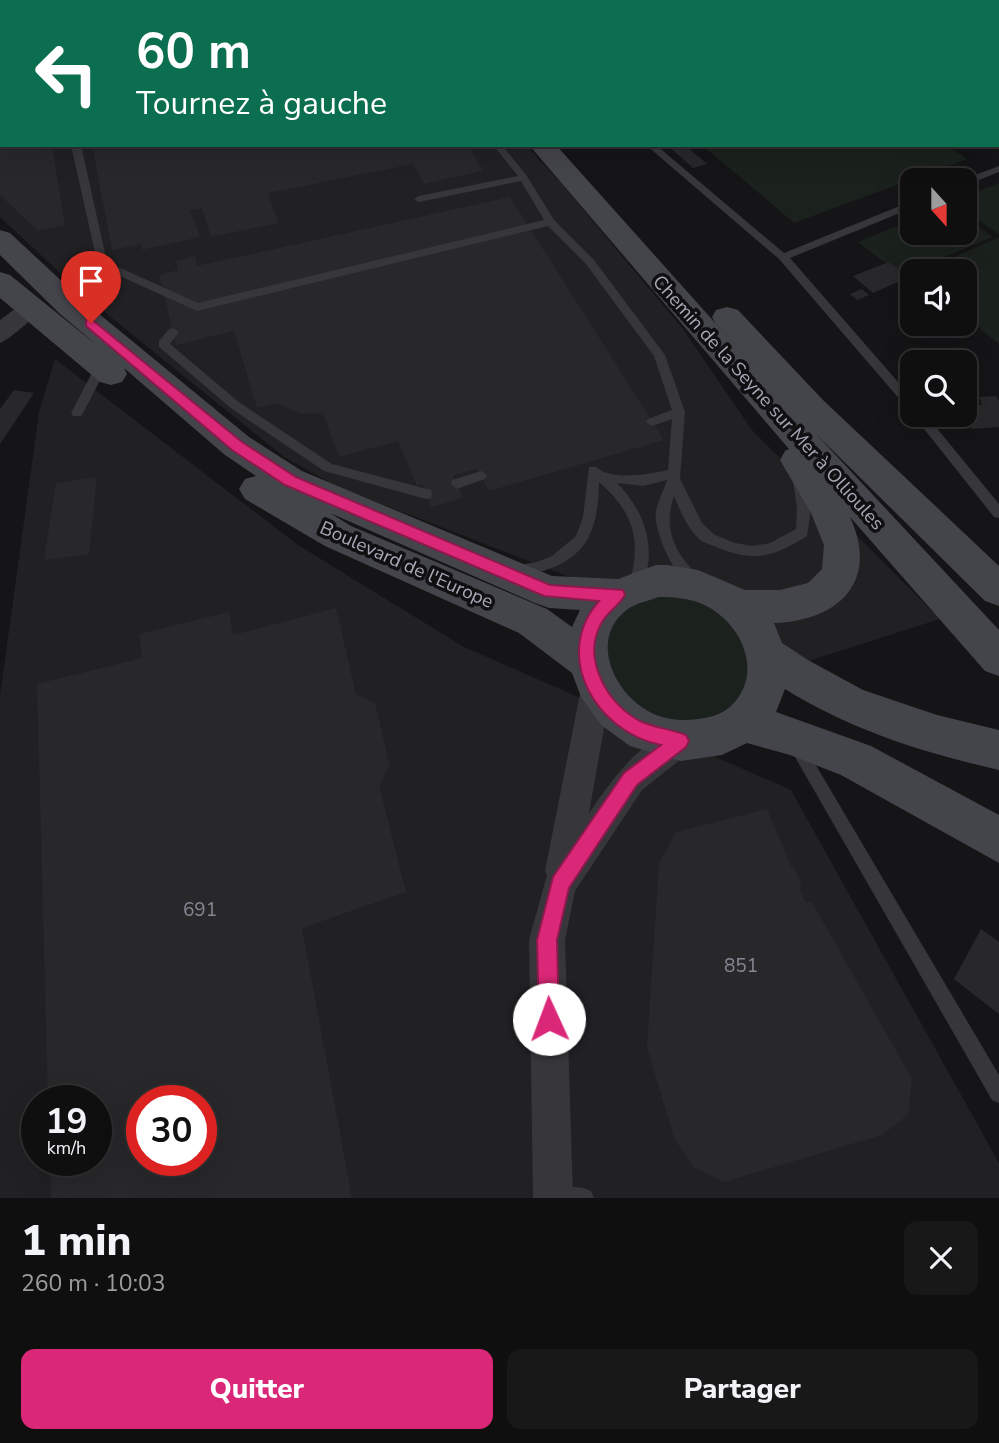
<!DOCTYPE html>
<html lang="fr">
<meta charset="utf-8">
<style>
body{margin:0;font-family:"Nunito Sans",sans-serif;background:#191819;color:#f1f3f6;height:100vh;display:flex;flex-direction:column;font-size:26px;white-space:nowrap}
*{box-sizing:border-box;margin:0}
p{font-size:23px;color:#9c9c9f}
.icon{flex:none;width:38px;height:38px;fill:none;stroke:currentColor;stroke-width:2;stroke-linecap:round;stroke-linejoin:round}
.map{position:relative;height:1198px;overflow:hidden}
.drawer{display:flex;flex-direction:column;background:#100f10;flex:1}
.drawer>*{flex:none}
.hud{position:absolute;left:0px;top:0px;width:999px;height:147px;box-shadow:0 7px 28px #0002,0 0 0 2px #302f30;background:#0b6e4f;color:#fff;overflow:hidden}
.needle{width:46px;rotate:159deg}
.controls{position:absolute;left:900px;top:168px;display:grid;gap:14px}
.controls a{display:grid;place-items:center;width:77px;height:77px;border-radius:14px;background:#100f10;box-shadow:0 7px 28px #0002,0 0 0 2px #302f30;font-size:35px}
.speed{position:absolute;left:21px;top:1085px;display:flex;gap:14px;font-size:35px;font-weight:700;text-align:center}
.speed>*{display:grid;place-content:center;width:91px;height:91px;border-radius:50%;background:#100f10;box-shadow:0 7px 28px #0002,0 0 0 2px #302f30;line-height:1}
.speed small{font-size:18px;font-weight:400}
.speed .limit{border:10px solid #d22;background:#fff;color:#111}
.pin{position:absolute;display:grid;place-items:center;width:60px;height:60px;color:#fff;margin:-72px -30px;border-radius:50% 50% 50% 0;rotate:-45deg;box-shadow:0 0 7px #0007}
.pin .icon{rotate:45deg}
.me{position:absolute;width:77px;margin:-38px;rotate:358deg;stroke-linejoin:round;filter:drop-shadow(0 0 5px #0008)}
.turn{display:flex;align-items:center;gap:24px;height:147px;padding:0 21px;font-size:32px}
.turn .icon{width:91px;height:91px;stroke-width:2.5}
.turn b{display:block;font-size:49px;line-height:60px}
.round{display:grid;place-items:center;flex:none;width:74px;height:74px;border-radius:14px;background:#191819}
.headline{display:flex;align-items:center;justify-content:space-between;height:119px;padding:0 21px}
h1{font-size:42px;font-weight:800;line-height:52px}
.action{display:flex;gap:14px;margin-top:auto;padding:14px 21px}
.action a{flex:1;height:80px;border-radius:14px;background:#db2777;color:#fff;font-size:28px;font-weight:800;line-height:80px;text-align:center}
.action a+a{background:#191819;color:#f1f3f6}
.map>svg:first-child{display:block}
.built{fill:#212023;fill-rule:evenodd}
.green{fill:#1b211d}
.building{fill:#28272a;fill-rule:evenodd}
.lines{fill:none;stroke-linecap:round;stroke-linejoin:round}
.lane{fill:#36363b;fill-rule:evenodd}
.street{fill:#36363b;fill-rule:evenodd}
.secondary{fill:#44444b;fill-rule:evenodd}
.route{fill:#db2777;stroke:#8e194d;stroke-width:2}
.labels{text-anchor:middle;stroke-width:7;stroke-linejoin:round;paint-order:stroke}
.street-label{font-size:19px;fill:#a7a8b6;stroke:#100f11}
.near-number-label{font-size:19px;fill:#868792}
</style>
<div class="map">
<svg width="999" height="1198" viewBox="0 0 999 1198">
<rect width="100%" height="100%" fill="#151416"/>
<!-- built -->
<g class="built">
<polygon points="0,0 390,0 392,2 2,2 2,145 526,145 561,183 683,329 752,430 940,619 796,665 338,487 284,457 87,298 0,217"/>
<path d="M 55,359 L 298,545 L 464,647 L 791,790 L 999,1163 L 999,1198 L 0,1198 L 0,696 L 39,412 ZM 37,1101 L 96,1101 L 96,1160 L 37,1160 ZM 142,1101 L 201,1101 L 201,1160 L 142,1160 Z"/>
</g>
<!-- green -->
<g class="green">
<polygon points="702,145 947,145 967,159 794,223"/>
<polygon points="999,183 999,233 998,234 964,210 964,197"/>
<polygon points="964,216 993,237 901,275 858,242 912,220 912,233 964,233"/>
<polygon points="999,237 999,344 964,316 964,271 923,271"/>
<polygon points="677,581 761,635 743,723 631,725 592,623"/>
</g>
<!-- building -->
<g class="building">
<polygon points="0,145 52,145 65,225 38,231 0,195"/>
<polygon points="92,145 468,145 483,171 424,184 413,164 268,193 278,223 211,237 202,208 190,210 200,237 142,250 141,244 112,250"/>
<polygon points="667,145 685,145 707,164 693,168"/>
<polygon points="510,197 664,440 489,491 477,469 453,475 463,498 431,507 422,484 417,486 398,441 339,457 323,413 301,414 277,403 257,408 234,331 176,345 159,275 178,270 176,261 195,256 197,266"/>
<polygon points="889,262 909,277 873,293 853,276"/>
<polygon points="862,289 869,295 857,300 850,294"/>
<polygon points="14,390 34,393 0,444 0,409"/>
<polygon points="996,396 999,401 999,427 972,429 964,413 964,405 982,405 979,397"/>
<polygon points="97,477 89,554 44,560 56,483"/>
<path d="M 336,608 L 356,694 L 375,703 L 390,766 L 379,785 L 406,892 L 302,928 L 352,1198 L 51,1198 L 50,1160 L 96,1160 L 96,1101 L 48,1101 L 37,684 L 142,658 L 139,634 L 229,612 L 233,635 ZM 142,1101 L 201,1101 L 201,1160 L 142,1160 Z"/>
<polygon points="767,809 792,868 794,867 802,886 799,887 806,903 812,902 912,1079 908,1115 882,1135 724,1182 693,1167 674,1138 647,1047 659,863 676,832"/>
<polygon points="981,929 999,942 999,1014 954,979"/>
</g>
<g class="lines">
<!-- lane -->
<g class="lane">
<rect x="47" y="0" width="8" height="2"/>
<polygon points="884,0 892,0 893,2 885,2"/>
<polygon points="919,0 927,0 928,2 920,2"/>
<polygon points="998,85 999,86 999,93 998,92"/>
<polygon points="998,114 999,115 999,122 998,121"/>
<path d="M 71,145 L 81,145 L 107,262 L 198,303 L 544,220 L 521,181 L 419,202 L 414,199 L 419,196 L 518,176 L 493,145 L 502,145 L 527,176 L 554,220 L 594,260 L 665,355 L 685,412 L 680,479 L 702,523 L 715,535 L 735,543 L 753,546 L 770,543 L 796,529 L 797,508 L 793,481 L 799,476 L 805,481 L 811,508 L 807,536 C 775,556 755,563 719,548 C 712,545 704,543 699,539 C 687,528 680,510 674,496 C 666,519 669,539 684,560 C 690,567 697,574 702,582 L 700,586 C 679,592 652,529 656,511 C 658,501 664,490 667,480 L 643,486 L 617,483 C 646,512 658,551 641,589 L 631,589 L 629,585 C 642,541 634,512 599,482 C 598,526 590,557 543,571 C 533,574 522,577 511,574 L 509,570 L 511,566 L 537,562 L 552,556 L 576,536 L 583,517 L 589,467 C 597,465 597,469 604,472 C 621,479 651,474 668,470 L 672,419 L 652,426 L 646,422 L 648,419 L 672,410 L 654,356 L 586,264 L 548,226 L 197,311 L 98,266 Z"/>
<polygon points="646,145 656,145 784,253 912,201 912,208 790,258 912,398 912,410 908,409 779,259"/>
<polygon points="999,166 999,172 964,186 964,180 962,180"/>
<polygon points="173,328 179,332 170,344 240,403 332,464 431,490 432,494 431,498 426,499 324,471 232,409 159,347 159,341 169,329"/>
<polygon points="101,363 107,367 83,413 81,416 73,416 71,413 95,367"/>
<polygon points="913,415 926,415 999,504 999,518 994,517"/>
<polygon points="481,471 485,473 487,476 485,479 457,489 451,484 452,480"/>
<polygon points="796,738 801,740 999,1075 999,1103 992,1100 791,750 788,745 791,740"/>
<polygon points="555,1185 584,1188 591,1191 594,1198 546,1198 548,1188"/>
</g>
<!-- street -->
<g class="street">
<path d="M 31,301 L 39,303 L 42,308 C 37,316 8,340 0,343 L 0,320 L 23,303 Z"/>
<path d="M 596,675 L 607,679 L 611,689 L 589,813 C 613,778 639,742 680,726 L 691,731 L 695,741 L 691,751 L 642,790 L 575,891 L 565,940 L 573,1198 L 533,1198 L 529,940 L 547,875 L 545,871 L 581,689 L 585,679 Z"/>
</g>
<!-- secondary -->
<g class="secondary">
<polygon points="393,0 415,0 417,2 395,2"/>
<path d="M 529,145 L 556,145 L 769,383 L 716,324 L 712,317 L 716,310 L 727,307 L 738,310 L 823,400 L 999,566 L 999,606 L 985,601 L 817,435 L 999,630 L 999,676 L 985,671 L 850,517 C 880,582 838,621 774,623 L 782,643 L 808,660 L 863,690 L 937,715 L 999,730 L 999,770 C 924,753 851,730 785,689 L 776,712 L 871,746 L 999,815 L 999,863 L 841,775 L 790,755 L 747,743 L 722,755 L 681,761 L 630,746 L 601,725 L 581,697 L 572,673 L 519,633 L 325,546 L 245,499 L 239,489 L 245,479 L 256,476 L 225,455 L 124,368 L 127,374 L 122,382 L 111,385 L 100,382 L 0,298 L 0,272 L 10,275 L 99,347 L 59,313 L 0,255 L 0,230 L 10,233 L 81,299 L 249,437 L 302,471 L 552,576 L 618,579 L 656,565 L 667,565 L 698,570 L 745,590 L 780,590 L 808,583 L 822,569 L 824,545 L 811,513 L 780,460 L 785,451 L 789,449 ZM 330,513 L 535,603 L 549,608 L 580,610 L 572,627 L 547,609 L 351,526 ZM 658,597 C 672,597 687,598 700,603 C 740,619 766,672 731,706 C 721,715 711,717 698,719 C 683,721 670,720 656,715 C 616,699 586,639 628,609 C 636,603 649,601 658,597 Z"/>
</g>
</g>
<!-- route -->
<path class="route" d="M 91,319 L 242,442 L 296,477 L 550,585 L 623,590 L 625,595 C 619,606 607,612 601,624 C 582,659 607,704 640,721 C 655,728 671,729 686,735 L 689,741 L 686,747 L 637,785 L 569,888 L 557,940 L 559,1019 L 556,1026 L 549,1029 L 542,1026 L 539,1019 L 537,940 L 553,877 L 624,773 L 661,745 C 596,732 551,656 599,601 L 544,596 L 285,485 L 232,450 L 86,326 L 86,320 Z"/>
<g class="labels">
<!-- street labels -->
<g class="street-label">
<text transform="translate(769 402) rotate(48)" y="7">Chemin de la Seyne sur Mer à Ollioules</text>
<text transform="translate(407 564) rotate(24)" y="7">Boulevard de l'Europe</text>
</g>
<!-- near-number labels -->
<g class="near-number-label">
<text x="200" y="916">691</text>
<text x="741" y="972">851</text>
</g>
</g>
</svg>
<div class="controls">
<a><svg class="needle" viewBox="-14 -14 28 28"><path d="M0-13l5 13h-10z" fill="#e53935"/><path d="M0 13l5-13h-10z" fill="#9c9c9f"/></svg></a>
<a><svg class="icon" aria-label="sound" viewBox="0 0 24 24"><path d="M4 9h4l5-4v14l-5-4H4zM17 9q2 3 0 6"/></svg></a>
<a><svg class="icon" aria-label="search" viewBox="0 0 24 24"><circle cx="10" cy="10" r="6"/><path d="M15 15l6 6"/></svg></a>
</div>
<div class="speed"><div>19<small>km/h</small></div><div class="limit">30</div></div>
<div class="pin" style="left:91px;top:323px;background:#d93025"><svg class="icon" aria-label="arrive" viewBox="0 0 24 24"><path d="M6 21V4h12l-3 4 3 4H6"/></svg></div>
<svg class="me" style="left:549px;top:1019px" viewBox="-20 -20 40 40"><circle r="19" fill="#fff"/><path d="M0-13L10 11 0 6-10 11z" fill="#db2777"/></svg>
<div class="hud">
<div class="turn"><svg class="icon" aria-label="left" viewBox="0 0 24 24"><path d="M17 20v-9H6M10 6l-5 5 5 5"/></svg><div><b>60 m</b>Tournez à gauche</div></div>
</div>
</div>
<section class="drawer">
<div class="headline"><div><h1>1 min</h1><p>260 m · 10:03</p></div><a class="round"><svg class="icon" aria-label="close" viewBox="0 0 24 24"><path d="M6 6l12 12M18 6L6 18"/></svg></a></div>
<div class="action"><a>Quitter</a><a>Partager</a></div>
</section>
